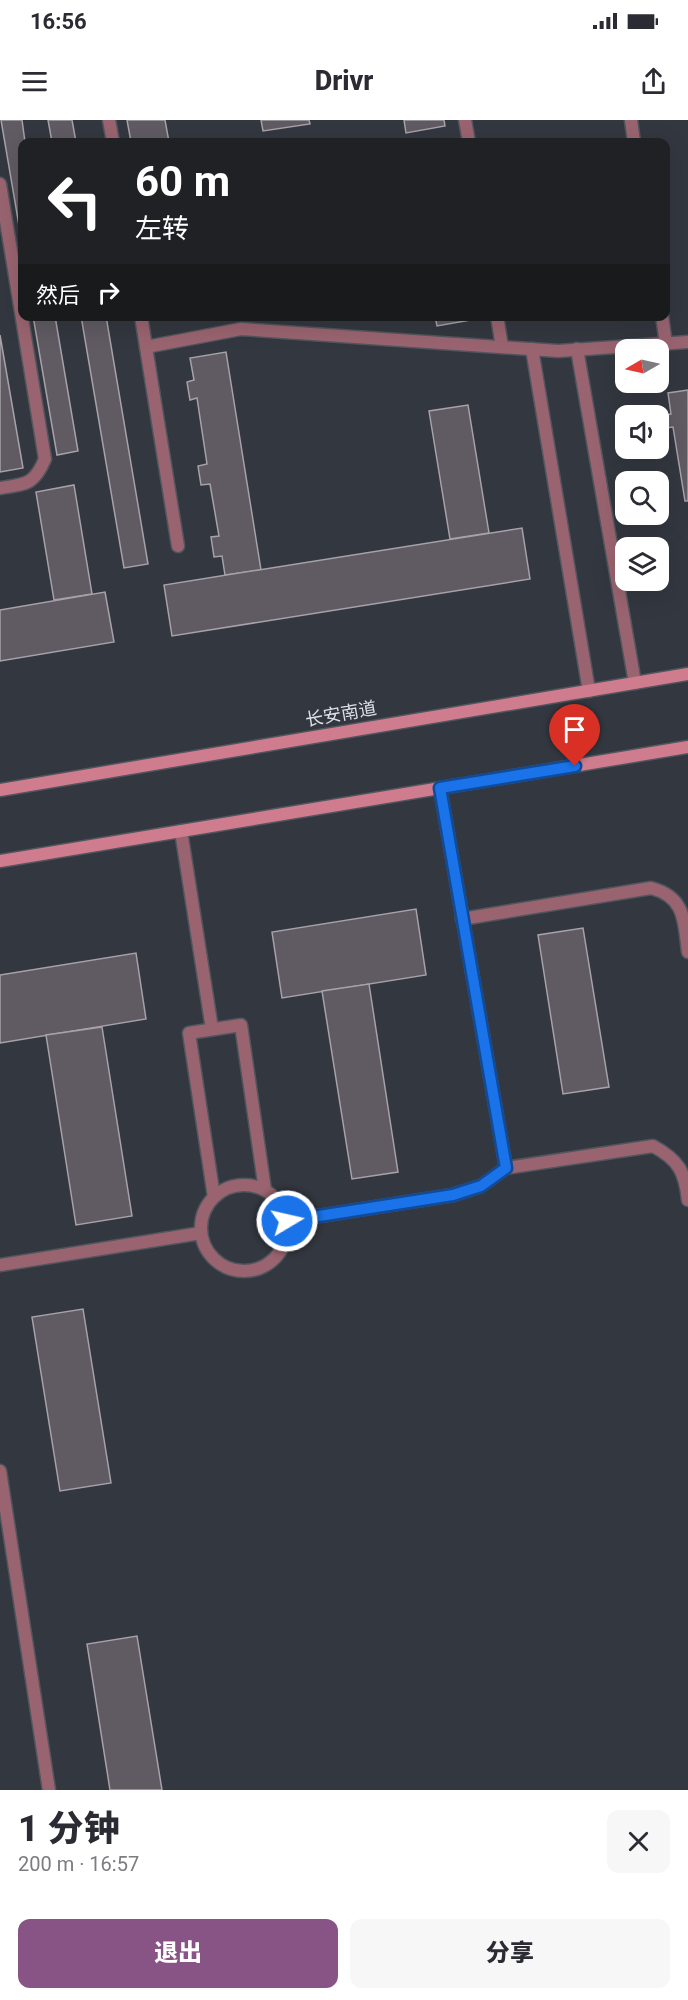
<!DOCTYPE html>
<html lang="zh">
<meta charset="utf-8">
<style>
body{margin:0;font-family:Roboto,"Noto Sans SC",sans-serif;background:#f7f7f7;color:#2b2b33;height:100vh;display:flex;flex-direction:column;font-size:22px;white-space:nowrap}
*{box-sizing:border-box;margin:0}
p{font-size:20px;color:#7c7c81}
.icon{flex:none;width:33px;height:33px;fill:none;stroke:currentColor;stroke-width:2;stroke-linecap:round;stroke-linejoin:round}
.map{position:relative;height:1670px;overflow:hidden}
.sheet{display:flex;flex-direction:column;background:#fff;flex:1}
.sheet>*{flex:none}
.top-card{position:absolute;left:18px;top:18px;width:652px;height:183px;border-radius:12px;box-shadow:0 6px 24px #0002;background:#202124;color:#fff;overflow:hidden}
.needle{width:39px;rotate:261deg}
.buttons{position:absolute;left:615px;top:219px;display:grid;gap:12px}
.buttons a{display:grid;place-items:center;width:54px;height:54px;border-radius:12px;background:#fff;box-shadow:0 6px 24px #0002;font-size:30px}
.pin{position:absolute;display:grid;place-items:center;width:51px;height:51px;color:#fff;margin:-62px -26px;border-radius:50% 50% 50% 0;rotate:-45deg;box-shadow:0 0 6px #0007}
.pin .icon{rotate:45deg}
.me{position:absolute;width:66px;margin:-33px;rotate:81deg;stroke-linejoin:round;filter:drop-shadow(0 0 4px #0008)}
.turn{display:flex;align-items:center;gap:21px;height:126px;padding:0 18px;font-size:27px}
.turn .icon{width:78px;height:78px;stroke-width:2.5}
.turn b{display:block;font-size:42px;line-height:51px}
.then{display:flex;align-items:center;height:57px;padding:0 18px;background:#0003;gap:12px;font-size:22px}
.round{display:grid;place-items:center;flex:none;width:63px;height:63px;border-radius:12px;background:#f7f7f7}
.overview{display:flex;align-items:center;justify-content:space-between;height:102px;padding:0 18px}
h1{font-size:36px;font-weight:800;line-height:45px}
.primary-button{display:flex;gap:12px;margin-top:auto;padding:12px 18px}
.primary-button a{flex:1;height:69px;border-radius:12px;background:#885485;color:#fff;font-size:24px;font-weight:800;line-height:69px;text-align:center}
.primary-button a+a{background:#f7f7f7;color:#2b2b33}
.status{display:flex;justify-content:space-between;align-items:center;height:42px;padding:0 30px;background:#fff;direction:ltr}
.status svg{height:16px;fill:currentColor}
header{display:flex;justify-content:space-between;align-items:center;height:78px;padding:0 18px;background:#fff;font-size:27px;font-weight:800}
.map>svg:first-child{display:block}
.building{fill:#605a63;stroke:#a7a1aa;stroke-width:1.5}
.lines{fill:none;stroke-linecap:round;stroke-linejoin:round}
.lane-casing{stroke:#51555d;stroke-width:15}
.secondary-casing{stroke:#51555d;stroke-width:15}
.lane{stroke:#996470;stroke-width:12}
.secondary{stroke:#d07c8f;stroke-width:12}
.route-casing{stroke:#114b97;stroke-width:15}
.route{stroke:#1a73e8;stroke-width:10}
.labels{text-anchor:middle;stroke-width:6;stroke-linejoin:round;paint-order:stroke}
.street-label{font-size:18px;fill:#dcdfe4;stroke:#33373f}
</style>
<div class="status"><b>16:56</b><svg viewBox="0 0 49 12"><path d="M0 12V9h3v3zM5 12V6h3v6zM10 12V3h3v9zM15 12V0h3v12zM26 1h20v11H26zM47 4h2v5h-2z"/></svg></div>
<header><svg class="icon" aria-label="menu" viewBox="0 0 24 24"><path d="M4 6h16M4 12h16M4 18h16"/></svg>Drivr<svg class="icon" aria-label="share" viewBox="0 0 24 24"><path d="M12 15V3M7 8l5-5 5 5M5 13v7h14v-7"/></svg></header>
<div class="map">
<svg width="688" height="1670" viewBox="0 0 688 1670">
<rect width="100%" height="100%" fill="#33373f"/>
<!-- building -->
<g class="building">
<polygon points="1,0 22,0 25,22 22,22 22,123"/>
<polygon points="48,0 72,0 76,22 52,22"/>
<polygon points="127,0 165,0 169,22 131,22"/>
<polygon points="261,0 309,0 310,4 263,11"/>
<polygon points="404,0 444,0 445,6 406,13"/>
<polygon points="33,196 55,196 78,331 57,335"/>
<polygon points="81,196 106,196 148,444 124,448"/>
<polygon points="435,196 476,196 477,199 437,206"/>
<polygon points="0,215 23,348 0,352"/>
<polygon points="226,232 261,450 225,455 222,436 214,437 211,417 219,416 210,364 201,365 198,346 207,344 197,278 190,280 187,262 194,260 190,238"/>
<polygon points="688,270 688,381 685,381 673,307 666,308 664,295 671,294 668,273"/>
<polygon points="468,285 489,413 450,419 429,291"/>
<polygon points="74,365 92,474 54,480 36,372"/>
<polygon points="522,408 530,459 172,516 164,465"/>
<polygon points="105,472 114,522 0,541 0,490"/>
<polygon points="416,789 426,855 282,878 272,812"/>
<polygon points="583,808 609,967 563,974 538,815"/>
<polygon points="136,833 146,899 0,923 0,855"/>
<polygon points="369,864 398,1052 352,1059 322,871"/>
<polygon points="102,907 132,1096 76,1105 46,915"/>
<polygon points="83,1189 111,1363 60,1371 32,1197"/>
<polygon points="137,1516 162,1670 110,1670 87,1524"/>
</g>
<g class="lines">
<!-- lane casing -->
<g class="lane-casing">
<g id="lane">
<polyline points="109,0 113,22"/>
<polyline points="465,0 469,22"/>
<polyline points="631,0 634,22"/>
<path d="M 0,64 L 45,339 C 34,365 26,364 0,368"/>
<polyline points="141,196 178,426"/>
<polyline points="497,196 502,227"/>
<polyline points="662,196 666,224"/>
<polyline points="146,227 241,209 558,231 688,222"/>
<polyline points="532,229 589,571"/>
<polyline points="577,229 635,563"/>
<path d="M 440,668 L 506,1048 L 653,1026 C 679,1040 685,1052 688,1080"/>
<polyline points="181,711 212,909"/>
<path d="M 462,799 L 651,768 C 686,777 684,802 688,832"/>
<circle cx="244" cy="1108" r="43"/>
<polyline points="214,1077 189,913 241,905 265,1070"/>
<polyline points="287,1101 453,1075 481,1066 506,1048"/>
<polyline points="0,1145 201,1113"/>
<polyline points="0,1351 49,1670"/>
</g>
</g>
<!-- secondary casing -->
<g class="secondary-casing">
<g id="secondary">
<polyline points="0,670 688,554"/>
<polyline points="0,741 688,627"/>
</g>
</g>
<!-- lane -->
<use href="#lane" class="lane"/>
<!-- secondary -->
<use href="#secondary" class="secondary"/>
</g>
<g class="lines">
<!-- route casing -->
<g class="route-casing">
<polyline id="route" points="287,1101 453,1075 481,1066 506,1048 440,668 575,646"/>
</g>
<!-- route -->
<use href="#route" class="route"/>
</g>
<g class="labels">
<!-- street labels -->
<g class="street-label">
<text transform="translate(341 594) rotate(-10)" y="6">长安南道</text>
</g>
</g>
</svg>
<div class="buttons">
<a><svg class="needle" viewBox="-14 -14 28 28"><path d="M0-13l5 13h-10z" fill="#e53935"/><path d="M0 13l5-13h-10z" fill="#7c7c81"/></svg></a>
<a><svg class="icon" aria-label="sound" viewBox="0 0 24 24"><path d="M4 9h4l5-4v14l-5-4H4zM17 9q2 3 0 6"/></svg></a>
<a><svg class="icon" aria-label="search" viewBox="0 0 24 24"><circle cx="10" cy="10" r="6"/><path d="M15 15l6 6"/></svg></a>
<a><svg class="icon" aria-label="layers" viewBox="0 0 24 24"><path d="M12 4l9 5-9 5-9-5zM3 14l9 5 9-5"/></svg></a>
</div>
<div class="pin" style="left:575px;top:646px;background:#d93025"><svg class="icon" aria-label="arrive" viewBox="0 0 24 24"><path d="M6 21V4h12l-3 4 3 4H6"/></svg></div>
<svg class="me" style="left:287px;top:1101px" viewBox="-20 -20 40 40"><circle r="17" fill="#1a73e8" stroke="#fff" stroke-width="3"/><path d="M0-11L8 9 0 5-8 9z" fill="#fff"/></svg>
<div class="top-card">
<div class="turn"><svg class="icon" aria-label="left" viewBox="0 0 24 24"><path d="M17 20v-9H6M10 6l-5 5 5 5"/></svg><div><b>60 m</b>左转</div></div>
<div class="then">然后<svg class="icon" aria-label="right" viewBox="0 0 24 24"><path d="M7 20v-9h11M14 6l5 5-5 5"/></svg></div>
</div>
</div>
<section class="sheet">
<div class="overview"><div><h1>1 分钟</h1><p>200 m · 16:57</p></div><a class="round"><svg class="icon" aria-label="close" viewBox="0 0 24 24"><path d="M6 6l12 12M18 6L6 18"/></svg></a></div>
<div class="primary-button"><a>退出</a><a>分享</a></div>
</section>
